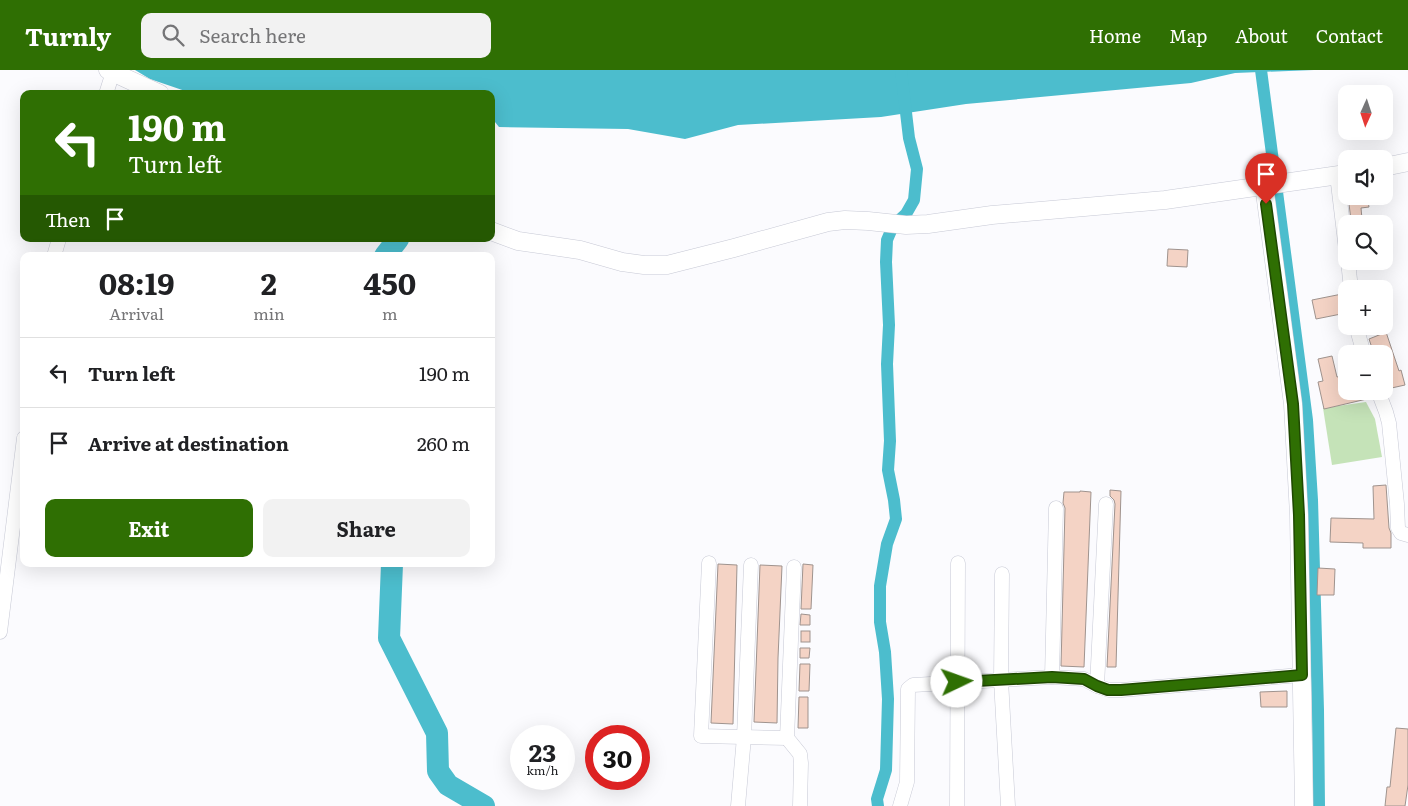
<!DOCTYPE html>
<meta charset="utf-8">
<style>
body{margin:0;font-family:Literata,serif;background:#f2f2f2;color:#202124;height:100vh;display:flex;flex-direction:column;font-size:19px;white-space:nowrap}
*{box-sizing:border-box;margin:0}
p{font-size:16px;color:#757577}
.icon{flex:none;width:28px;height:28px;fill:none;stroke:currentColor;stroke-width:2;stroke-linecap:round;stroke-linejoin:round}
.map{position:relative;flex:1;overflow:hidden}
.drawer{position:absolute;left:20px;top:182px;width:475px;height:315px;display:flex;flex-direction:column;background:#fff;border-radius:10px;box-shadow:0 5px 20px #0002}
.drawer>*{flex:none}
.guide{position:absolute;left:20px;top:20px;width:475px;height:152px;border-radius:10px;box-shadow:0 5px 20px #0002;background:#2f6f03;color:#fff;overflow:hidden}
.needle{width:32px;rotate:183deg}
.buttons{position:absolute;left:1338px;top:15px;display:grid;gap:10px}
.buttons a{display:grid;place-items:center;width:55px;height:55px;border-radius:10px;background:#fff;box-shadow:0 5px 20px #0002;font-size:25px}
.speed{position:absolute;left:510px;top:655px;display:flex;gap:10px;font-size:25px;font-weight:700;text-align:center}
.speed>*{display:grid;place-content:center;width:65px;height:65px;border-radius:50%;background:#fff;box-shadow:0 5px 20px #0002;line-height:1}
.speed small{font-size:12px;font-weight:400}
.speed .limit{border:8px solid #d22;background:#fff;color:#111}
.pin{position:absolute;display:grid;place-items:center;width:42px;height:42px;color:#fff;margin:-51px -21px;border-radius:50% 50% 50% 0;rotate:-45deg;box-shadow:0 0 5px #0007}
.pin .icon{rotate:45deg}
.me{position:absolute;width:55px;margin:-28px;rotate:87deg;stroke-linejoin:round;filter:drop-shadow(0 0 4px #0008)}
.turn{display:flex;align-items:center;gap:18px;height:105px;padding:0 25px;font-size:22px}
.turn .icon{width:65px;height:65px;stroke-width:2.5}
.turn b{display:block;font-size:35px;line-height:42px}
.then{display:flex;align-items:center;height:48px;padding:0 25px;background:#0003;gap:10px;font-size:19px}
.eta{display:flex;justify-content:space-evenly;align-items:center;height:85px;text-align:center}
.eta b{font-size:30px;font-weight:700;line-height:35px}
.cta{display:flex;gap:10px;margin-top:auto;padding:10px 25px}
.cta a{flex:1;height:58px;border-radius:10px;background:#2f6f03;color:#fff;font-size:20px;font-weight:700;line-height:58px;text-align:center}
.cta a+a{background:#f2f2f2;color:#202124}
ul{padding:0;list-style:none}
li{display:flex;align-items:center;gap:15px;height:70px;padding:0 25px;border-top:1px solid #e0e0e0}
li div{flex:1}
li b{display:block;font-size:19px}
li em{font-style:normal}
header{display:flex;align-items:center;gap:30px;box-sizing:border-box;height:70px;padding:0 25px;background:#2f6f03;color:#fff}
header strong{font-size:24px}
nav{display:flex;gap:28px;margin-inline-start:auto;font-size:18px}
.search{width:350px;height:45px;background:#f2f2f2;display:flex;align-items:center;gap:12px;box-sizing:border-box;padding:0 18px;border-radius:10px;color:#757577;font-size:19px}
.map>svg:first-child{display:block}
.green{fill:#c5e3b8}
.water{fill:#4cbdcd}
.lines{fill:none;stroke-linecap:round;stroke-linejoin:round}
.canal{stroke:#4cbdcd;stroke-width:12}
.river{stroke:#4cbdcd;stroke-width:22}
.building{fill:#f4d3c5;stroke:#9f938e}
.minor-casing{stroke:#c7c9d5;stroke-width:15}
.tertiary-casing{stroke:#c7c9d5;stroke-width:19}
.minor{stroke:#fff;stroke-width:14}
.tertiary{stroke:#fff;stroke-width:18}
.route-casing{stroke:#1f4802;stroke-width:12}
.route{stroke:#2f6f03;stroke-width:9}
</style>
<header>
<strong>Turnly</strong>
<div class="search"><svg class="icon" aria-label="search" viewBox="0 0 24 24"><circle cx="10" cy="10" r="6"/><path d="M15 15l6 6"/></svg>Search here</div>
<nav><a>Home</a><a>Map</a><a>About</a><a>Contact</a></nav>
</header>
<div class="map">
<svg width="1408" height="736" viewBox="0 0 1408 736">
<rect width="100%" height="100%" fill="#fbfbfe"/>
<!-- green -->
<polygon class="green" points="1366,332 1375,349 1382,387 1332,395 1323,338"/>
<!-- water -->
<polygon class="water" points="135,0 1314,0 1235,3 1191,13 966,34 881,47 738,55 685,69 628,59 499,57 491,47 491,24 194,24 150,9"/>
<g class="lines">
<!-- canal -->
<g class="canal">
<polyline points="1261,0 1307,350 1312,430 1318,640 1319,736"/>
<polyline points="878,736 877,729 886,700 888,629 885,582 880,552 880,516 887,474 896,449 894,430 888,400 890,371 887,294 889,255 886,192 887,170 893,156 906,144 914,130 917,99 909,68 901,0"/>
</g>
<!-- river -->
<g class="river">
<polyline points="385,186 398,169"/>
<polyline points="392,494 389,568 437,663 438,701 448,715 484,736"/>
</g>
</g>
<!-- building -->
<g class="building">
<polygon points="1348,126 1367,126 1369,137 1361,138 1362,149 1351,150"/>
<polygon points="1168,179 1188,180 1187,197 1167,196"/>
<polygon points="1342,224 1346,243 1316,249 1312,230"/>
<polygon points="1384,261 1386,261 1386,262 1399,301 1401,300 1405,315 1387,319 1384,314 1384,284 1374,284 1369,269 1384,263"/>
<polygon points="1332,286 1337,307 1346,305 1346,321 1369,321 1371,328 1324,339 1318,312 1323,311 1318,289"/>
<polygon points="1386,415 1389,458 1391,463 1391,478 1363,478 1363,473 1330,472 1331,448 1374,449 1373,416"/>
<polygon points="1110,420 1121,421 1116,597 1107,597 1115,434 1114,430 1110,426"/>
<polygon points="1080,421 1091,422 1084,597 1061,596 1065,438 1063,433 1064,422 1080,422"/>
<polygon points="718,494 737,495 733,654 711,653"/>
<polygon points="803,494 813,495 811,539 801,539"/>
<polygon points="760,495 782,496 778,588 777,653 754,652"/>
<polygon points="1318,498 1335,499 1334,525 1317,525"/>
<polygon points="801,544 810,545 810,555 800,555"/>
<rect x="801" y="561" width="9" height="11"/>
<polygon points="800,578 810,578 809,588 800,588"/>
<polygon points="800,594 810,594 809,621 799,621"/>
<polygon points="1287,621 1287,637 1261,637 1260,622"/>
<polygon points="799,627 808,627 808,658 798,658"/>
<polygon points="1396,658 1408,659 1408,715 1405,736 1385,736 1387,717 1390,717"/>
</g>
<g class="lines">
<!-- minor casing -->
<g class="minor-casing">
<g id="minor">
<polyline points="106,24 113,2"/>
<polyline points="1337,105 1346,180"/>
<polyline points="54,186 59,169"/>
<polyline points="1348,191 1351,219"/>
<polyline points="1356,256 1364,284"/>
<polyline points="1378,321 1386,342 1389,353 1397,434 1398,458 1401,463 1408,465"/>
<polyline points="709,493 701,666 787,668"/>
<polyline points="794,497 787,668 800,684 801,693 800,736"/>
<polyline points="1002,504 1001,610 1008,736"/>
<polyline points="0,562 24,368"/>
<polyline points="1052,607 1056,438"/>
<polyline points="1097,616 1106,434"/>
<polyline points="738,736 744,667 751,495"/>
<polyline points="900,736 907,712 908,619 913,615 1052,607 1084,609 1097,616 1109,620 1121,620 1301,605"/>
<polyline points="957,736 958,493"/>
</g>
</g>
<!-- tertiary casing -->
<g class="tertiary-casing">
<g id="tertiary">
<polyline points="108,0 160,24"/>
<polyline points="1384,97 1408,92"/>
<polyline points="1264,115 1293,334 1299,445 1304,736"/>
<polyline points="491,161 518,171 580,180 622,192 644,195 667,195 734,178 828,152 845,150 868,151 906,155 928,154 992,145 1165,130 1346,104"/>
</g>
</g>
<!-- minor -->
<use href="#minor" class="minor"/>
<!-- tertiary -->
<use href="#tertiary" class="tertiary"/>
</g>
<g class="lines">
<!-- route casing -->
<g class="route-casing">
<polyline id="route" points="957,612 1052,607 1084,609 1097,616 1108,620 1121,620 1302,605 1299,445 1293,334 1266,134"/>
</g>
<!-- route -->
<use href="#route" class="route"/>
</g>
</svg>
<div class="buttons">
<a><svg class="needle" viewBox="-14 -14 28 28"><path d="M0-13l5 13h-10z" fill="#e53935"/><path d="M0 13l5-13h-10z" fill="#757577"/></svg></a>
<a><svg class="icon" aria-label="sound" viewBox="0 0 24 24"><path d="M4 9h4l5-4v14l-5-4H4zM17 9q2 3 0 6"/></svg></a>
<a><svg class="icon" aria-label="search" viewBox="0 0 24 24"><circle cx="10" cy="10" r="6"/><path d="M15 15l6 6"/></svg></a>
<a>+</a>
<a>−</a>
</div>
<div class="speed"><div>23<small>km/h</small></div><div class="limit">30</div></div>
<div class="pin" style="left:1266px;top:134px;background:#d93025"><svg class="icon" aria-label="arrive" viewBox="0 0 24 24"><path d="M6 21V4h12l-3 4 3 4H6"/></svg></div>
<svg class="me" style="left:957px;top:612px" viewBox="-20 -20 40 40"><circle r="19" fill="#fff"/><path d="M0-13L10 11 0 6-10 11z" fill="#2f6f03"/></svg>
<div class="guide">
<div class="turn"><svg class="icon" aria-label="left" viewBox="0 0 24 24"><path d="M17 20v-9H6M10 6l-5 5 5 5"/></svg><div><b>190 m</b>Turn left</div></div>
<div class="then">Then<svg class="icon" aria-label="arrive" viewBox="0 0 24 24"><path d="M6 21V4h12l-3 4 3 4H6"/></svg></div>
</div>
<section class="drawer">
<div class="eta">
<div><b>08:19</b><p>Arrival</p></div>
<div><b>2</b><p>min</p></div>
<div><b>450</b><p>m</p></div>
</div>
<ul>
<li><svg class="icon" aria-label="left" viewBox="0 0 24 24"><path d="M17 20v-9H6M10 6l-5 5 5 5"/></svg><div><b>Turn left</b></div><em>190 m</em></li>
<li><svg class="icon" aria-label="arrive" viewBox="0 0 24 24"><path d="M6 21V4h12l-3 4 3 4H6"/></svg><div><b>Arrive at destination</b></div><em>260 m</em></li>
</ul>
<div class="cta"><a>Exit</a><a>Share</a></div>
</section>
</div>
